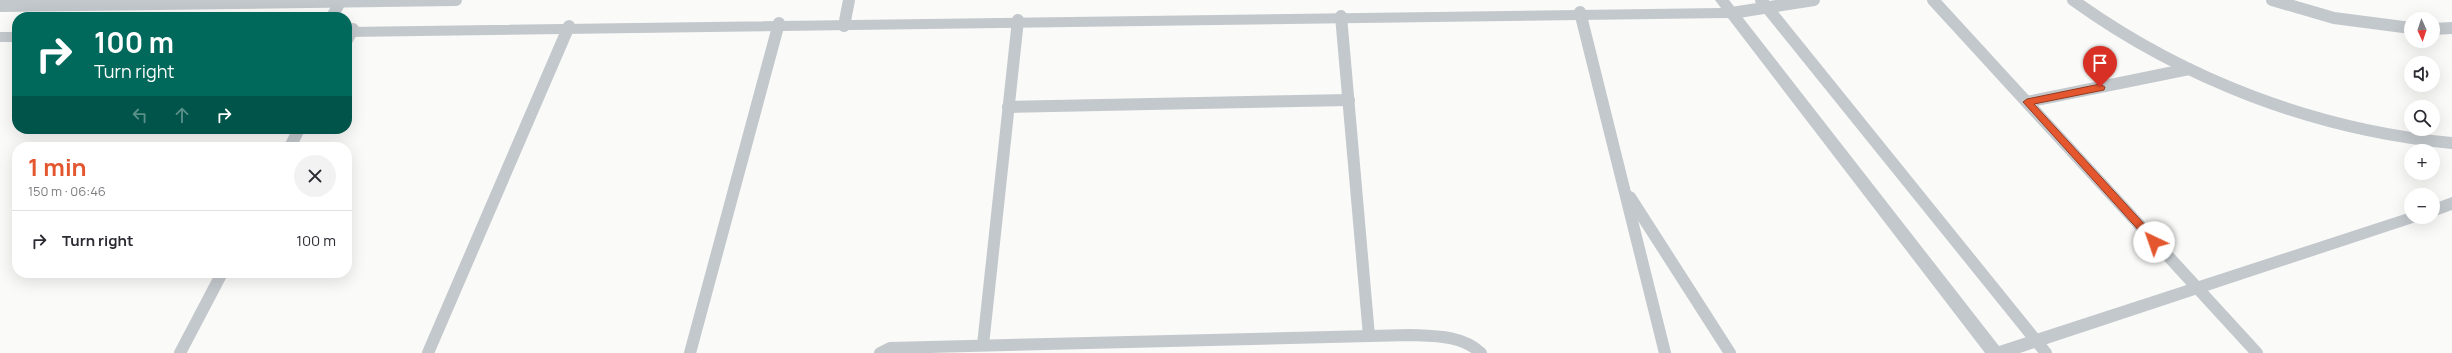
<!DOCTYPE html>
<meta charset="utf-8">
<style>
body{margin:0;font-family:Manrope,sans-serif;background:#f2f2f3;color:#2b2b33;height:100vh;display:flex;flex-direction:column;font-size:15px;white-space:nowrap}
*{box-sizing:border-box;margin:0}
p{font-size:13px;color:#7c7c81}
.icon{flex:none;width:22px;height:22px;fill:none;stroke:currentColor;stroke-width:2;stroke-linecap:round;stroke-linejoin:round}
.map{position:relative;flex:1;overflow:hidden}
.drawer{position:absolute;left:12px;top:142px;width:340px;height:136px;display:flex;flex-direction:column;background:#fff;border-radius:16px;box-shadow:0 4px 16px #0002}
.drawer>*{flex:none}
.guide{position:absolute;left:12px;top:12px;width:340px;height:122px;border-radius:16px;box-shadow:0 4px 16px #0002;background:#00695c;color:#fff;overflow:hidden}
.needle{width:26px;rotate:177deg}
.controls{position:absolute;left:2404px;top:12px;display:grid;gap:8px}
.controls a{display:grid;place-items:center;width:36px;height:36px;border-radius:50%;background:#fff;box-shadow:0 4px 16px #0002;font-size:20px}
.pin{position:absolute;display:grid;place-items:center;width:34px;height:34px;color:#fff;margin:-41px -17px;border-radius:50% 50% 50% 0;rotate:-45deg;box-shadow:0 0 4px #0007}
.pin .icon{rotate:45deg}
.me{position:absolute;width:44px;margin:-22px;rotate:318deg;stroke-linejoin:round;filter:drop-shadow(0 0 3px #0008)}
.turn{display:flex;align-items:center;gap:14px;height:84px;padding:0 16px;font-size:18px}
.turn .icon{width:52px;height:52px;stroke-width:2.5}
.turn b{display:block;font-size:28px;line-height:34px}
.lanes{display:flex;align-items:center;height:38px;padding:0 16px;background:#0003;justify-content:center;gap:20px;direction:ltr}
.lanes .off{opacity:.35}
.round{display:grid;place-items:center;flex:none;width:42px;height:42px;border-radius:21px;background:#f2f2f3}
.overview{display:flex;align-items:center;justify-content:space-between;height:68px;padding:0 16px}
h1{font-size:24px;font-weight:700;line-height:30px;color:#e4572e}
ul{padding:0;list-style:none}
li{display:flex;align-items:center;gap:12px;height:60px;padding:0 16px;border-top:1px solid #e1e1e2}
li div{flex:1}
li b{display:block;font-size:15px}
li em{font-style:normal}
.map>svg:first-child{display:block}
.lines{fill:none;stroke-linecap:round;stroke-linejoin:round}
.minor{stroke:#c3c8cc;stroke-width:12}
.tertiary{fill:#c3c8cc;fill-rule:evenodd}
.route{fill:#e4572e;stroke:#94391e}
</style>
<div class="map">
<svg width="2452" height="353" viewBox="0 0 2452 353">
<rect width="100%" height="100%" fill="#fafaf8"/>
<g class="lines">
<!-- minor -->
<g class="minor">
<polyline points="1761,0 2046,353"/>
<polyline points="1933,0 2257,353"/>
<path d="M 2073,0 C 2184,80 2316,130 2452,143"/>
<polyline points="2272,0 2334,18 2411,28"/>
<polyline points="0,6 456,0"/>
<polyline points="1580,12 1665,353"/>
<polyline points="1732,13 1814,0"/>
<polyline points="1341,16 1369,336"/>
<polyline points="332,17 341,0"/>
<polyline points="844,26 849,0"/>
<polyline points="2433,29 2452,28"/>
<polyline points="347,40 353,29"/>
<polyline points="2027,102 2189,69"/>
<polyline points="1008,107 1349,100"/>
<polyline points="290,147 299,129"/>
<polyline points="1630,197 1730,353"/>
<polyline points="983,345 1018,20"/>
<polyline points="180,353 222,273"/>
<polyline points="428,353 569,26"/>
<polyline points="690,353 779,23"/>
<path d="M 880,353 L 890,348 L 1410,335 C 1435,336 1462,335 1481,353"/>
</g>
<!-- tertiary -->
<g class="tertiary">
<polygon points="1715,0 1729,0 1999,346 2411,212 2411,217 2422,217 2419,221 2020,353 1985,353 1728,18 347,37 347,27 1721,8"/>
<rect x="0" y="32" width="17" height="10"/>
<polygon points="2452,197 2452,210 2433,217 2433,204"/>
</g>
</g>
<!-- route -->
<polygon class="route" points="2100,84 2105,87 2104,90 2034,104 2158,239 2158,244 2151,244 2023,102 2027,99"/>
</svg>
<div class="controls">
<a><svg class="needle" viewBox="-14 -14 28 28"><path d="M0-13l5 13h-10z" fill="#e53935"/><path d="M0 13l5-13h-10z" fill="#7c7c81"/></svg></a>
<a><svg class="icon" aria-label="sound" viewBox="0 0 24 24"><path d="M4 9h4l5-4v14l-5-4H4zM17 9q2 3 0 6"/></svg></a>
<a><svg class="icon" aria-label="search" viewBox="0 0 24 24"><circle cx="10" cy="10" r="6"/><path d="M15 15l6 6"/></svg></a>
<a>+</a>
<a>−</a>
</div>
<div class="pin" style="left:2100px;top:87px;background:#d93025"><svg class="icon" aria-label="arrive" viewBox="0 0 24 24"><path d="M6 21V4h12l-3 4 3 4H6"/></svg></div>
<svg class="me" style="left:2154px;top:242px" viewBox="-20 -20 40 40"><circle r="19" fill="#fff"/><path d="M0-13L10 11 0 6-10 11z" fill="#e4572e"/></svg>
<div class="guide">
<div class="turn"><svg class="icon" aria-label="right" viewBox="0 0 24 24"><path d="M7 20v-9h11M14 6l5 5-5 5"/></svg><div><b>100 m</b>Turn right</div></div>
<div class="lanes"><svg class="icon off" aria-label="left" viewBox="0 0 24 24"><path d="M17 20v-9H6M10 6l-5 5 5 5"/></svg><svg class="icon off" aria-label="ahead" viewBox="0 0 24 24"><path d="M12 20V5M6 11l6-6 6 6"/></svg><svg class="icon" aria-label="right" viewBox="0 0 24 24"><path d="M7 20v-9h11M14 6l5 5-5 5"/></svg></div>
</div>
<section class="drawer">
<div class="overview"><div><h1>1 min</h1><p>150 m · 06:46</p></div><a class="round"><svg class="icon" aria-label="close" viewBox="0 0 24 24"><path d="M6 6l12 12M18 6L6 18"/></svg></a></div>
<ul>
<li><svg class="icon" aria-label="right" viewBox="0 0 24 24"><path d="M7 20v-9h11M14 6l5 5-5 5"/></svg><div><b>Turn right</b></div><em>100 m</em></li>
</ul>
</section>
</div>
